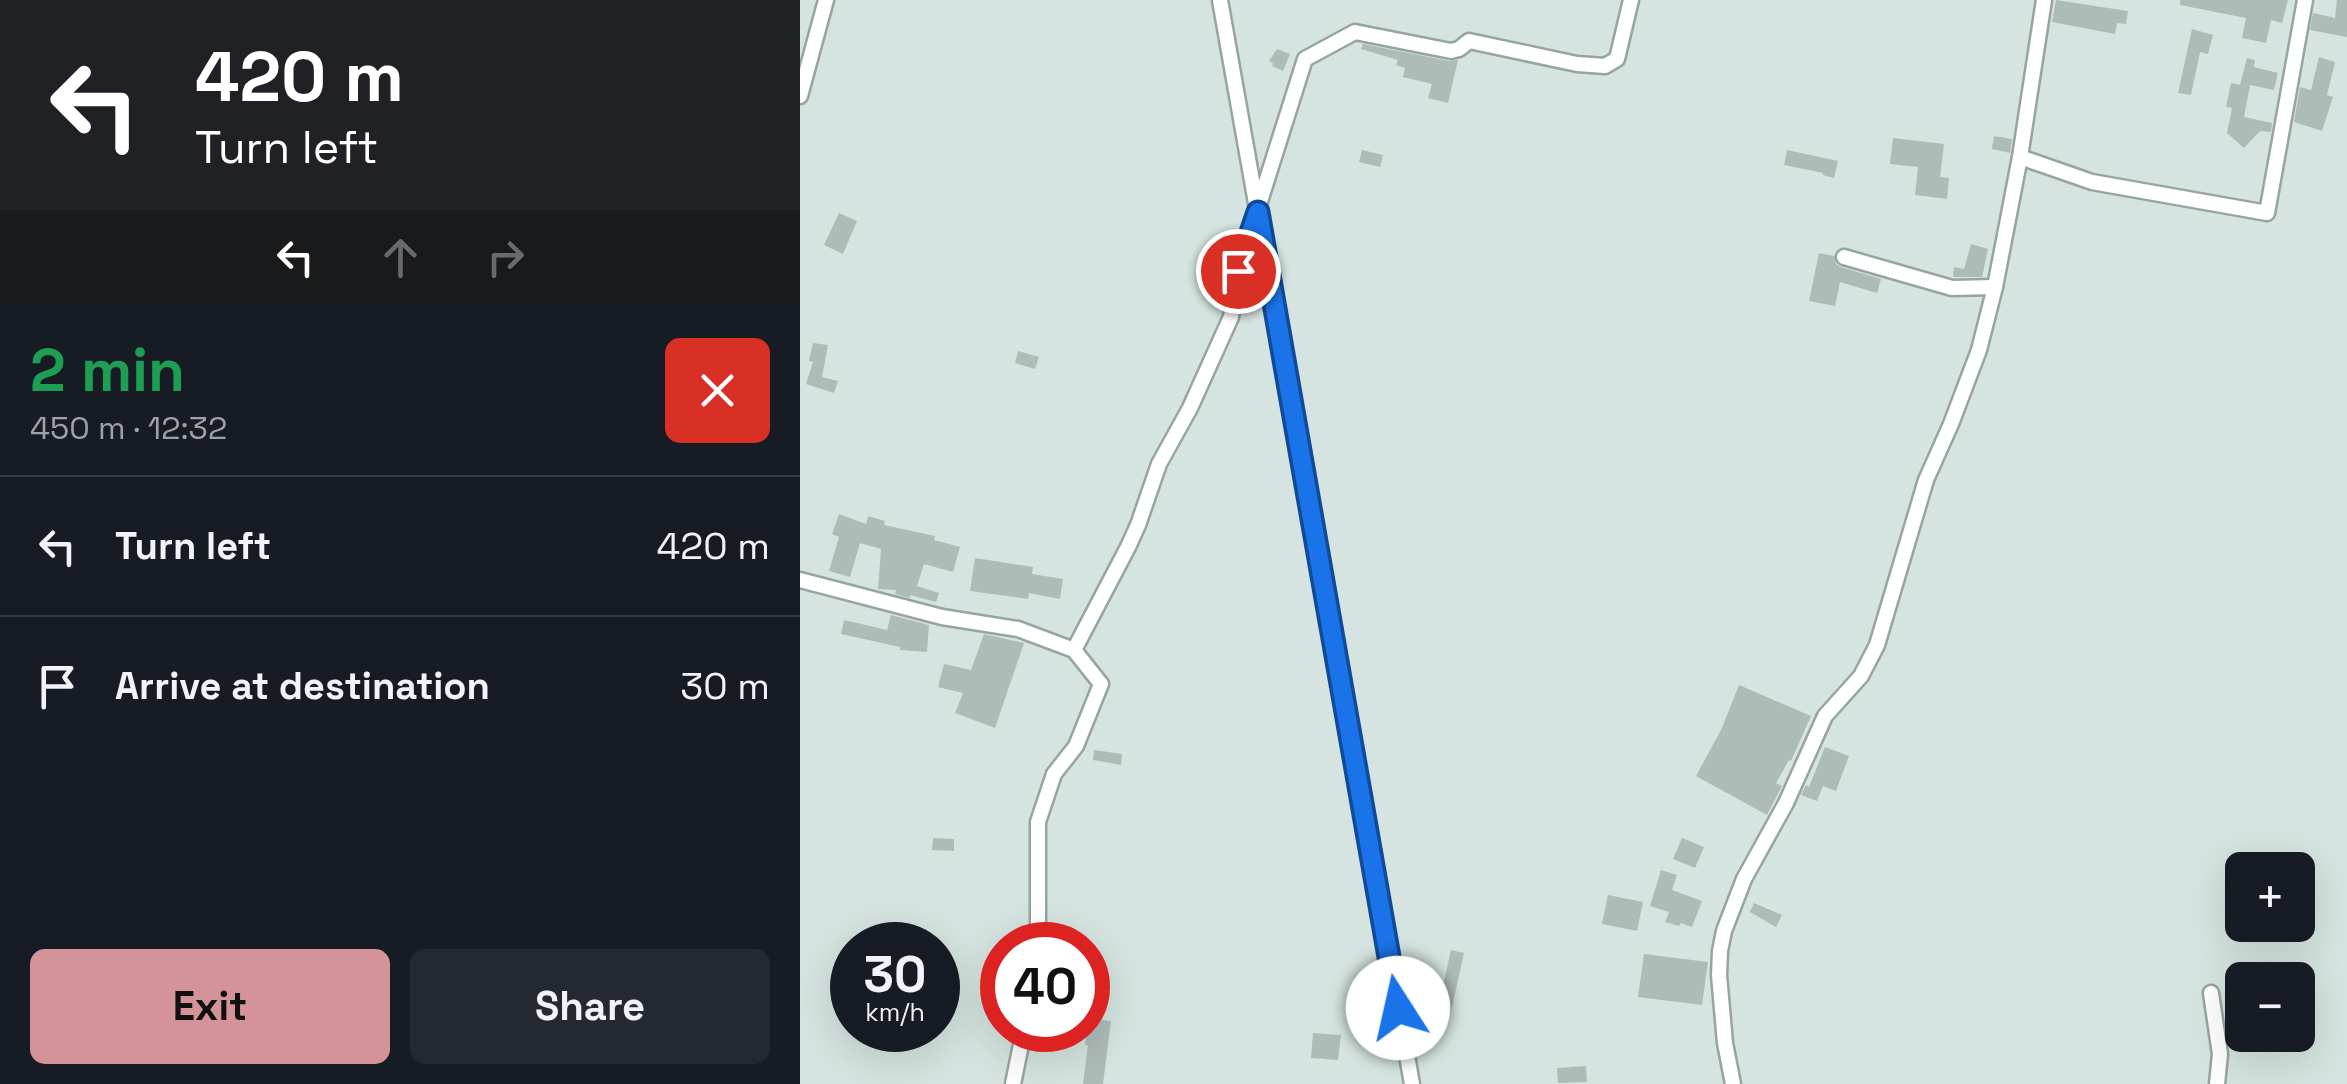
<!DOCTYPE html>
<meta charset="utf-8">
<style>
body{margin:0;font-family:"Space Grotesk",sans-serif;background:#242831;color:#f1f3f6;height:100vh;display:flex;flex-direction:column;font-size:38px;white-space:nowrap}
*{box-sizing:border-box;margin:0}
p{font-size:32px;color:#9ea1a6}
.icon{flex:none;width:55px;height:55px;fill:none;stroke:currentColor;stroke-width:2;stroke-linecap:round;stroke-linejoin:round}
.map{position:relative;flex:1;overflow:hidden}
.side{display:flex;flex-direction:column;background:#171b24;width:800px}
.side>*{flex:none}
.banner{background:#202124;color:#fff;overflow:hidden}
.fabs{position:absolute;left:1425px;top:852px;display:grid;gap:20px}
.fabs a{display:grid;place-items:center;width:90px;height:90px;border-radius:15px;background:#171b24;box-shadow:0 10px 40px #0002;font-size:50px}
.speed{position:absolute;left:30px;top:922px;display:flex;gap:20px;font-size:50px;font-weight:700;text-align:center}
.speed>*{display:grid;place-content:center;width:130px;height:130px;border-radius:50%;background:#171b24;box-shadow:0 10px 40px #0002;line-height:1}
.speed small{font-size:25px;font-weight:400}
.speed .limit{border:15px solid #d22;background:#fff;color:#111}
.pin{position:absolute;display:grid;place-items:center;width:85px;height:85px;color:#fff;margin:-42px;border:5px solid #fff;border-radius:50%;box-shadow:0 2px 10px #0007}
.me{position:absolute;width:110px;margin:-55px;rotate:350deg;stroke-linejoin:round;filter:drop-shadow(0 0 8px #0008)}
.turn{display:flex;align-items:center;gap:35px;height:210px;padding:0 30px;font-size:45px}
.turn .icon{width:130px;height:130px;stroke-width:2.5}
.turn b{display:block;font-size:70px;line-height:85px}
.lanes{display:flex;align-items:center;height:95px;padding:0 30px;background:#0003;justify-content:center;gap:50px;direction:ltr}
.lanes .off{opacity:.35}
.round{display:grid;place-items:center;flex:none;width:105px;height:105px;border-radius:15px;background:#242831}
.overview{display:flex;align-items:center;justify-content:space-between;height:170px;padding:0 30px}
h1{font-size:60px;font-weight:700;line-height:75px;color:#1e9e55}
.action{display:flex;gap:20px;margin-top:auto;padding:20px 30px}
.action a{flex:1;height:115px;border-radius:15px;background:#d39398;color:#111;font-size:40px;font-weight:700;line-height:115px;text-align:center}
.action a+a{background:#242831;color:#f1f3f6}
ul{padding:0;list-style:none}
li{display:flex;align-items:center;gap:30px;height:140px;padding:0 30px;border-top:2px solid #363941}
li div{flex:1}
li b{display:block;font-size:38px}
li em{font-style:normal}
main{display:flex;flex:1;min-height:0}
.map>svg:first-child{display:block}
.building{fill:#aebcb8}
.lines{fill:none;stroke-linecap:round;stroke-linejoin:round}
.minor-casing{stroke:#97a5a0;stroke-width:19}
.minor{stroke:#fff;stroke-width:14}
.route-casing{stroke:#114b97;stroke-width:25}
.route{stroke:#1a73e8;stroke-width:18}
</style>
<main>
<section class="side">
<div class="banner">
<div class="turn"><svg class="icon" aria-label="left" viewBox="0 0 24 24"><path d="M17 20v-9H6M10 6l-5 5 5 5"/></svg><div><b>420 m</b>Turn left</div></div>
<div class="lanes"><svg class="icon" aria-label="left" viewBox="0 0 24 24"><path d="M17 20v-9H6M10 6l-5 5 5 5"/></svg><svg class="icon off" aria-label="ahead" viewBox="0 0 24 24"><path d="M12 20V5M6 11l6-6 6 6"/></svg><svg class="icon off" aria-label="right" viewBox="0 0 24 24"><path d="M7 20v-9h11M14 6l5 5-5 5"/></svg></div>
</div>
<div class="overview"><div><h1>2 min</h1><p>450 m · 12:32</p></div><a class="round" style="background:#d93025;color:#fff"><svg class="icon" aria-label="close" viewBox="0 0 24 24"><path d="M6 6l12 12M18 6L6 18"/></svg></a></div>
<ul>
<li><svg class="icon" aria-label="left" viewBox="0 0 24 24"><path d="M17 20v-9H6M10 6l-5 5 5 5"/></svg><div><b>Turn left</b></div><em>420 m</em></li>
<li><svg class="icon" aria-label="arrive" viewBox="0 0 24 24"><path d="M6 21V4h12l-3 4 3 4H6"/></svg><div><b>Arrive at destination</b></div><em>30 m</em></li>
</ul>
<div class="action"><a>Exit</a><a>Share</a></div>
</section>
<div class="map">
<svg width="1547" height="1084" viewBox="0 0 1547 1084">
<rect width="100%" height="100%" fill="#d5e4e0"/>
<!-- building -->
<g class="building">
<polygon points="1256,0 1328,11 1326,24 1317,23 1315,34 1252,22"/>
<polygon points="1380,0 1488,0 1482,23 1471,20 1466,43 1442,38 1446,18 1380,5"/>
<polygon points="1537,0 1547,0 1547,37 1510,30 1513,13 1535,18"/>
<polygon points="1392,29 1413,35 1408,54 1400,52 1391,95 1378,93"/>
<polygon points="563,44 649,61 658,60 648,103 628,98 632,84 603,77 605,68 596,65 598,60 561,49"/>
<polygon points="477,49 490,54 483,71 472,66 473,63 469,61"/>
<polygon points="1519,57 1535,62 1527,95 1533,97 1522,131 1494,122 1500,87 1511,90"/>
<polygon points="1447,58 1455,60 1454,67 1478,73 1474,90 1450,85 1444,117 1472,123 1471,132 1460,131 1444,148 1427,133 1432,108 1426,107 1431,83 1440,85"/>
<polygon points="1194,136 1212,139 1210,153 1192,149"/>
<polygon points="1093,138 1144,144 1140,177 1149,178 1147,199 1115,195 1118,167 1090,164"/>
<polygon points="562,150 583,155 580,167 559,162"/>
<polygon points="987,150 1038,161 1034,178 1023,175 1023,173 984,165"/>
<polygon points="39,213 57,221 43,254 24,245"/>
<polygon points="1171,244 1188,249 1182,277 1153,277 1154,267 1164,269"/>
<polygon points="1019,253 1034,256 1036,264 1041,267 1081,279 1077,293 1040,282 1035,306 1009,301"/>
<polygon points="13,343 28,345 22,377 38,381 34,393 6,384 13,362 9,361"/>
<polygon points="218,351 239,357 235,369 215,363"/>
<polygon points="39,514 66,524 68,516 85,521 84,525 135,536 134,540 160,547 153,572 124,564 117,586 139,593 136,602 110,595 110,598 95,594 96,590 78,589 81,549 60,543 50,577 29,571 39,537 32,534"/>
<polygon points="175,558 233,567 232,574 263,579 260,599 229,593 228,599 170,591"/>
<polygon points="91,615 129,625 127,652 100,650 100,647 41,634 44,620 87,630"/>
<polygon points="184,634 224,643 195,728 155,713 163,693 138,687 144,664 171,670"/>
<polygon points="939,685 1011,716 991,761 989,760 976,783 982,786 967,815 896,776 921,730"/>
<polygon points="1025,747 1049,756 1036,791 1023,786 1017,801 1001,795 1006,785 1009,787"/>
<polygon points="294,750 322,754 321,765 293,760"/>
<polygon points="133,838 154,839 154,851 132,850"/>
<polygon points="882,838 904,847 895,868 873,859"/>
<polygon points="861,870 877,875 872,890 902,901 892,927 881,923 879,926 865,922 869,912 850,906"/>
<polygon points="808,895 843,902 837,931 802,924"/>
<polygon points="954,903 982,915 976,927 950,912"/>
<polygon points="651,950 664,953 648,1025 635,1023"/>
<polygon points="844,954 908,962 902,1005 838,997"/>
<polygon points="288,1018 311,1021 303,1084 283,1084 288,1045 285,1045"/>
<polygon points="234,1030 261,1030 261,1043 232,1043"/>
<polygon points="513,1033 541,1035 538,1060 511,1058"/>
<polygon points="786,1066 787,1082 758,1083 757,1068"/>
</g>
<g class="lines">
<!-- minor casing -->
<g class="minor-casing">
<g id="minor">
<polyline points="420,0 612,1084"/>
<polyline points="0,96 26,0"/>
<polyline points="1220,157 1292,182 1467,213 1505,0"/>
<polyline points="1044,257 1152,288 1195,287"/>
<polyline points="0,580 142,617 218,629 274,650 301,684 276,746 254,774 238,822 238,945"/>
<polyline points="274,650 328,547 338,525 359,464 390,408 431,317 438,271 505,59 555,32 651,51 659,49 669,41 777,64 805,66 817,59 831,0"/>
<polyline points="1411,993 1420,1054 1417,1084"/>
<polyline points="213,1084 224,1030"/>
<polyline points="933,1084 925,1043 919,975 920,951 924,931 944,879 986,803 1025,716 1061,676 1077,645 1126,480 1151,424 1179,350 1195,287 1220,157 1244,0"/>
</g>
</g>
<!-- minor -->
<use href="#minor" class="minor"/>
</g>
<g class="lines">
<!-- route casing -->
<g class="route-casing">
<polyline id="route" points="438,271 458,212 598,1008"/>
</g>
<!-- route -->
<use href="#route" class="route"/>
</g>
</svg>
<div class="fabs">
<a>+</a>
<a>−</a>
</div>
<div class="speed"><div>30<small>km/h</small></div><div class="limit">40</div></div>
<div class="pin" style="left:438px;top:271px;background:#d93025"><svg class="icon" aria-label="arrive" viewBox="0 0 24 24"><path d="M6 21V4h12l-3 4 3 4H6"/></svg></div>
<svg class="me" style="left:598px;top:1008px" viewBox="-20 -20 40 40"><circle r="19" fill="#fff"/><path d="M0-13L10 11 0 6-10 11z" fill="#1a73e8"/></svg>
</div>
</main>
